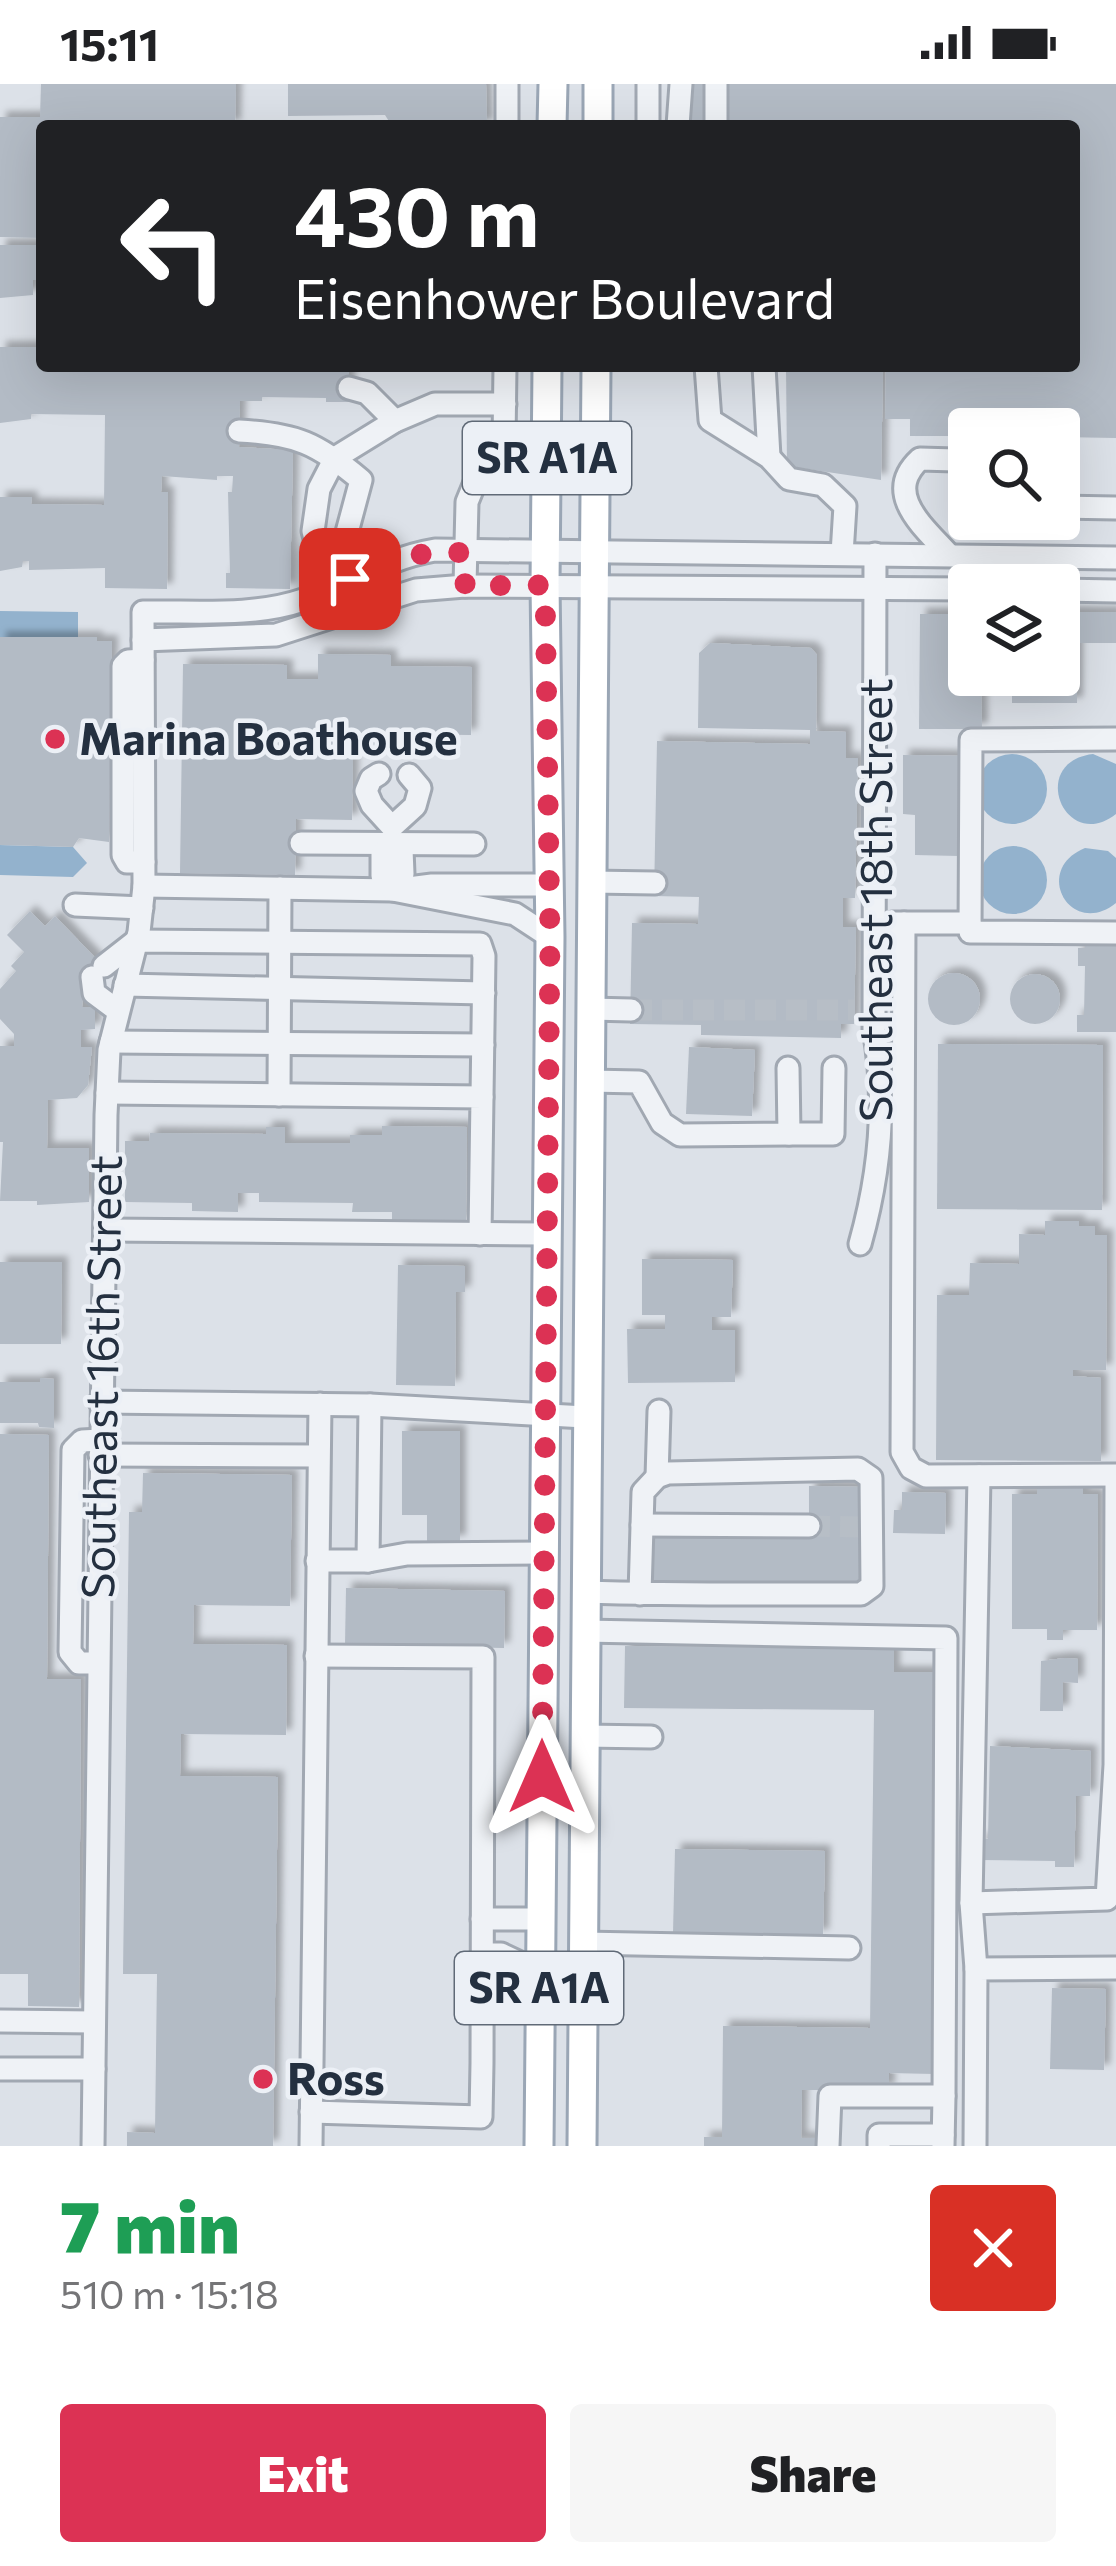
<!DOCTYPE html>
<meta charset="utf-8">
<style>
body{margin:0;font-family:Commissioner,sans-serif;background:#f6f6f6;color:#202124;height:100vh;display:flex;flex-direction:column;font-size:45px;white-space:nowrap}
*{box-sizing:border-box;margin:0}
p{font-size:39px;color:#757577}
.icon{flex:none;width:66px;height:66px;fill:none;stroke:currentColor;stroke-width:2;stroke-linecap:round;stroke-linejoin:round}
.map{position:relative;height:2062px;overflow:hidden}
.panel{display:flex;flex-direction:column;background:#fff;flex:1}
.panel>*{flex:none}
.guide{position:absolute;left:36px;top:36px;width:1044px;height:252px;border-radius:12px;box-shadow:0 12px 48px #0002;background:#202124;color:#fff;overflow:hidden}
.controls{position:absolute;left:948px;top:324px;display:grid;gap:24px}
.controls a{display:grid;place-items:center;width:132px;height:132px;border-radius:12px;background:#fff;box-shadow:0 12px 48px #0002;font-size:60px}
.pin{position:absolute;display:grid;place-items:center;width:102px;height:102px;color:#fff;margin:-51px;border-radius:24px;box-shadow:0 6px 18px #0006}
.me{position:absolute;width:132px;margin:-66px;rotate:0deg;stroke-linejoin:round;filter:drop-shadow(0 0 9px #0008)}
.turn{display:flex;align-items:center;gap:42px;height:252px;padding:0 60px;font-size:54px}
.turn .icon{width:156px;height:156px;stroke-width:2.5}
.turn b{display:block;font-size:84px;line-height:102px}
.round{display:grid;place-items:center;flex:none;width:126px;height:126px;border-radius:12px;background:#f6f6f6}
.summary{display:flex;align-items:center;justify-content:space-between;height:204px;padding:0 60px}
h1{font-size:72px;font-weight:800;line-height:90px;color:#1e9e55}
.primary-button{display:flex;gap:24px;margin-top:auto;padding:24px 60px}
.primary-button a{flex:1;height:138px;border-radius:12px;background:#dc3254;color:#fff;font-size:48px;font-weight:800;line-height:138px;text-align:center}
.primary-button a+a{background:#f6f6f6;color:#202124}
.status{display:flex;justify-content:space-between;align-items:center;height:84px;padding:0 60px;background:#fff;direction:ltr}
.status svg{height:33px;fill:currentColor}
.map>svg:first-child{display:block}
.water{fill:#93b2cd}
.building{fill:#b3bbc5;filter:url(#shadow)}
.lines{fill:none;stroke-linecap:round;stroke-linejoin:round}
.minor-tunnel{stroke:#b7bec6;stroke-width:21;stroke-dasharray:21 10;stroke-linecap:butt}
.minor-casing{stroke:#a1a8b2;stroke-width:27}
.major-casing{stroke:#9aa6b5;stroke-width:33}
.minor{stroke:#eff2f6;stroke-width:21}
.major{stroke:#fff;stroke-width:27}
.route{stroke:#dc3254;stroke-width:21;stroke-dasharray:0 37.8}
.poi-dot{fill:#dc3254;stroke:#ecf0f6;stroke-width:4.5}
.labels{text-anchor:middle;stroke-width:9;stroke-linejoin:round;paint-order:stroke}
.shield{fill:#ecf0f6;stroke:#606a77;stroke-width:3}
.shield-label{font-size:42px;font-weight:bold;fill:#243040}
.poi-label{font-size:45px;font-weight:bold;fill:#243040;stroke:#ecf0f6;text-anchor:start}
.street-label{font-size:45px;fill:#243040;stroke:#ecf0f6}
</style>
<div class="status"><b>15:11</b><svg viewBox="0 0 49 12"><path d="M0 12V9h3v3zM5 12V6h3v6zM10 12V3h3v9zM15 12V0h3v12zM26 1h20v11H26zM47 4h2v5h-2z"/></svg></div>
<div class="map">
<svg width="1116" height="2062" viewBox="0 0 1116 2062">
<defs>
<filter id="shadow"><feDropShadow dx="6" dy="-6" stdDeviation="3" flood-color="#0004"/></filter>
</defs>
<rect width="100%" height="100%" fill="#dce1e8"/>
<!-- water -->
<g class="water">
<polygon points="0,527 78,528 78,554 0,553"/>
<circle cx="1012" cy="705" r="35"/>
<path d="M 1093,670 L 1116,680 L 1116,730 C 1065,770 1027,678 1093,670 Z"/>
<polygon points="0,761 73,763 87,779 73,793 0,791"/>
<circle cx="1013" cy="796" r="34"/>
<path d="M 1085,764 L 1108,767 L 1116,774 L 1116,819 C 1071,855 1031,786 1085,764 Z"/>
</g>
<!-- building -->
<g class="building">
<polygon points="41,0 236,0 235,42 42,42 42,154 0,153 0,33 40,33"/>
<polygon points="288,0 486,0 487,42 392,42 385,31 288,32"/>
<polygon points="674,0 1116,0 1116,354 1059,353 1059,345 969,345 969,352 910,352 910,335 885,335 886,282 1074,282 1074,42 673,42"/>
<polygon points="0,161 42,161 42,196 33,196 33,211 0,214"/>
<polygon points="0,263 42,263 42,282 344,282 344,288 349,288 349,318 326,318 326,314 262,313 262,317 240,317 239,363 293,366 290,505 226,504 226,489 230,489 228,408 232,408 233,392 217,392 217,396 162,392 161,408 168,408 167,505 105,504 105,484 29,486 29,477 23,477 22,483 0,487 0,413 32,413 31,420 104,421 105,331 31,330 31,335 0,339"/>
<polygon points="786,282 883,282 881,396 787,382"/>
<polygon points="1064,528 1116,528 1116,559 1077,559 1077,619 1012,619 1012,591 1059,591 1059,534 1064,534"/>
<polygon points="920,530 969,530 967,604 981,604 982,645 919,645"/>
<polygon points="0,553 97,553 97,557 112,557 109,758 79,754 73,763 0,761"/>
<polygon points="710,559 811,564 817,571 816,647 846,648 846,674 858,674 855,814 843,814 843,843 856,843 854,940 841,940 841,954 701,951 701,941 630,940 632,839 698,840 699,813 654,812 657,657 810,660 810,646 698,644 699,569"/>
<polygon points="318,570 391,571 391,582 472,583 471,651 381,650 381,670 353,670 352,736 296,735 295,791 180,789 183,580 287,581 287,595 318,595"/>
<polygon points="903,671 965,672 959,772 915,771 915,731 903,730"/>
<polygon points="30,827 45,842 55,832 108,887 96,898 86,888 82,923 95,923 95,945 81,946 81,963 92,963 88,1001 77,1014 48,1016 47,1064 89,1064 89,1118 37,1121 37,1117 0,1117 3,1058 0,1058 0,962 14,962 14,950 0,935 0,905 16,887 11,882 24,868 7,851"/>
<polygon points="1085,857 1116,857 1116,948 1077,948 1077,931 1084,931 1085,882 1078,882 1078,864 1085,864"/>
<circle cx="954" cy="915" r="26"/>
<circle cx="1035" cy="915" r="25"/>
<polygon points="938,960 1103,961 1102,1126 937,1125"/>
<polygon points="689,963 755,966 752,1032 686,1030"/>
<polygon points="382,1042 467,1043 466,1139 392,1138 392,1128 352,1128 353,1119 259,1118 259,1109 238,1109 238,1128 192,1127 192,1119 125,1118 125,1057 149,1057 150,1049 266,1050 266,1043 285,1043 285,1059 350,1059 350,1051 382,1051"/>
<polygon points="1045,1137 1079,1137 1079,1142 1095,1142 1095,1151 1107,1151 1106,1286 1073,1286 1073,1292 1101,1294 1101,1377 936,1376 937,1211 969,1211 970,1179 1019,1180 1019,1150 1045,1151"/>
<polygon points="642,1175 733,1176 731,1233 712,1233 712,1246 735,1246 735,1298 628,1299 627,1245 665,1245 665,1231 642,1231"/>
<polygon points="0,1178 62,1178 61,1260 0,1260"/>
<polygon points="398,1181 465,1182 465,1208 456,1208 455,1302 396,1301"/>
<polygon points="40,1294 54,1295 54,1344 39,1343 38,1339 0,1339 0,1298 40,1298"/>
<polygon points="402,1347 460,1347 460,1457 427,1457 427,1431 402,1431"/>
<polygon points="0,1350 49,1351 47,1595 81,1595 79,1923 28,1922 28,1890 0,1890"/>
<polygon points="143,1389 292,1391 290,1522 194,1521 193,1560 287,1561 286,1651 181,1650 180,1692 278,1693 273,2062 127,2062 127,2048 155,2049 157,1890 123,1890 129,1428 142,1428"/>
<polygon points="1037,1396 1083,1402 1083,1410 1098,1410 1097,1546 1063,1546 1063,1556 1047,1556 1047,1545 1012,1545 1012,1410 1037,1410"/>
<polygon points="809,1402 862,1403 861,1501 653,1498 654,1445 809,1447"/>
<polygon points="902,1408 946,1409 945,1450 893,1449 894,1426 902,1426"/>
<polygon points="346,1504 505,1507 504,1564 345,1561"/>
<polygon points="625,1562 894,1565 894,1588 938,1588 934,1990 889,1989 889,2006 802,2006 801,2054 823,2054 822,2062 704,2062 704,2053 722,2053 723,1942 870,1944 874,1626 624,1624"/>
<polygon points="1065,1574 1078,1575 1078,1599 1063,1598 1063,1627 1040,1627 1041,1577"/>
<polygon points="990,1662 1091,1667 1090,1712 1076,1712 1074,1783 1055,1783 1055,1777 981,1776 981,1754 988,1755"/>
<polygon points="675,1765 825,1767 823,1851 673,1849"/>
<polygon points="1052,1904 1106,1905 1104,1986 1050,1985"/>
</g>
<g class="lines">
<!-- minor-tunnel -->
<g class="minor-tunnel">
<polyline points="631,926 855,926"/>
<polyline points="809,1442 861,1443"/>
</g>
<!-- minor casing -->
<g class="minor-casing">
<g id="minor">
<polyline points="648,0 648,42"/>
<polyline points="507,42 507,0"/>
<polyline points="678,42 681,0"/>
<polyline points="716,42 716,0"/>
<polyline points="706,282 710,336 769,373 789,395 823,401 845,422 842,470"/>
<polyline points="764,282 769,373"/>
<polyline points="349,304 367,309 395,337"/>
<path d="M 239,347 C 296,350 317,359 361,396 L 346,452 L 358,474 L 373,484"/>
<polyline points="1059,423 1116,424"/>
<path d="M 949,471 C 924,443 882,410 920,375 L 955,376 L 969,384"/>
<polyline points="465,502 467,418 476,396 494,380 504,358 505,282"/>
<polyline points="1059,506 1116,507"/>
<polyline points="331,519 313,447 319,405 335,374 395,337 435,320 505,320"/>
<polyline points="143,556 276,551 416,506 465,502 969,505"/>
<polyline points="143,576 128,577 123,582 123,771 127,778 144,778"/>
<polyline points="1116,655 971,656 970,848 1116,849"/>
<polyline points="379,690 371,695 366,707 372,721 392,743 415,722 420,704 409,691"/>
<polyline points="301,759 474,760"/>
<polyline points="591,798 655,799"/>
<polyline points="144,802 393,806 432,801 549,801"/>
<polyline points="393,806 403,790 402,765 391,759 382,770 382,792 393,806 515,830 550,853"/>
<polyline points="75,821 142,824"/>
<polyline points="893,839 970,839"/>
<polyline points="904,839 902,1368 911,1384 926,1392 1116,1391"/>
<polyline points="104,882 136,857 480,860 484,872 482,1013"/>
<polyline points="92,893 94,909 118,927"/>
<polyline points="125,901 484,909"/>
<polyline points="590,925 631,926"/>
<polyline points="111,958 483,961"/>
<polyline points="589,997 639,998 662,1039 680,1051 789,1050 788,984"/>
<polyline points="107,1009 482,1013 480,1150"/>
<polyline points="279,1011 280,804"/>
<polyline points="789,1050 833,1050 834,984"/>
<polyline points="106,1146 545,1150"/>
<path d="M 860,1160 C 880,1089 887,1017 874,945 L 875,470"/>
<polyline points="100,1318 370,1321 585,1333"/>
<polyline points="100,1371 317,1372"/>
<polyline points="657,1393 659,1327"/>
<polyline points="642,1441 809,1442"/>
<polyline points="317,1477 368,1477 407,1470 543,1469"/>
<polyline points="368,1477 370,1321"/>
<path d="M 585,1508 C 677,1511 769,1510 861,1510 L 872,1502 L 871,1394 L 858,1385 L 668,1389 L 657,1393 L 643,1408 L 640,1510"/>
<polyline points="584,1547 946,1554 944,2012"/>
<polyline points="98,1579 79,1579 70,1568 73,1366 82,1357 100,1356"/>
<polyline points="584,1652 651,1653"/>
<polyline points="971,1819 1107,1815 1115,1681 1116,1401"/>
<polyline points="482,1835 540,1835"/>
<polyline points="583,1859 849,1864"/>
<polyline points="482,1870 501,1870 539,1888"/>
<polyline points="976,1885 971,1819 979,1392"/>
<polyline points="0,1937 94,1938"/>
<polyline points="0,1985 94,1985"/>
<polyline points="311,2028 481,2033 482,1979 483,1573 316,1572"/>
<path d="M 93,2062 L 106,1031 L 109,966 L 139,848 L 144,802 L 143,528 C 195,527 253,533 303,516 C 348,500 387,474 435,466 L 1116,474"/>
<polyline points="311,2062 320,1320"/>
<polyline points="828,2062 830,2012 944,2012 943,2062"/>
<polyline points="879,2062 879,2051 943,2051"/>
<polyline points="975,2062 976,1885 1116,1884"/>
</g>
</g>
<!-- major casing -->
<g class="major-casing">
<g id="major">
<polyline points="552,42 553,0"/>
<polyline points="598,42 598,0"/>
<polyline points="539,2062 550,853 545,501 547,282"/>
<polyline points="582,2062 596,282"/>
</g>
</g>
<!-- minor -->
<use href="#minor" class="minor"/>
<!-- major -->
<use href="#major" class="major"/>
</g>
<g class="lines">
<!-- route -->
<path class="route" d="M 350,495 C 389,476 422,465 466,469 L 465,502 L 545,501 L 550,854 L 542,1693"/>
</g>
<!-- markers -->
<g class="poi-dot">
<circle cx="55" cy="655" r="12"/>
<circle cx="263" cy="1995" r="12"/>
</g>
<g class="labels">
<!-- shield labels -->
<g class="shield">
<rect x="463" y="338" width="168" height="72" rx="9"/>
<rect x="455" y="1868" width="168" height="72" rx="9"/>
</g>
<g class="shield-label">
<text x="547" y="389">SR A1A</text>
<text x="539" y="1919">SR A1A</text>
</g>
<!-- poi labels -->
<g class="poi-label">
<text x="79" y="671">Marina Boathouse</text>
<text x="287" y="2011">Ross</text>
</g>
<!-- street labels -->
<g class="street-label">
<text transform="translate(876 816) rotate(-90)" y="16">Southeast 18th Street</text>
<text transform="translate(102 1293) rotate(-89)" y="16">Southeast 16th Street</text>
</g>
</g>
</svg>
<div class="controls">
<a><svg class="icon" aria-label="search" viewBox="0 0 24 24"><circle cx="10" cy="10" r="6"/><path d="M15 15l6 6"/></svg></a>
<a><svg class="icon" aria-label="layers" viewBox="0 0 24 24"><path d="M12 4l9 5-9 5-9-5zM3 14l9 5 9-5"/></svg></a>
</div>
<div class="pin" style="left:350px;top:495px;background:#d93025"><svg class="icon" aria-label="arrive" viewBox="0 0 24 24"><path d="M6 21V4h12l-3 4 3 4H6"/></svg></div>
<svg class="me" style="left:542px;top:1693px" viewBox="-20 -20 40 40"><path d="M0-17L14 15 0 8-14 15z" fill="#dc3254" stroke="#fff" stroke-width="4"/></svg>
<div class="guide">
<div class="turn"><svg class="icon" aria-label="left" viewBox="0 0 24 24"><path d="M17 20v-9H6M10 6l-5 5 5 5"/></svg><div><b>430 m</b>Eisenhower Boulevard</div></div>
</div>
</div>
<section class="panel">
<div class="summary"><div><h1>7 min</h1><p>510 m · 15:18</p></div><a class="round" style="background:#d93025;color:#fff"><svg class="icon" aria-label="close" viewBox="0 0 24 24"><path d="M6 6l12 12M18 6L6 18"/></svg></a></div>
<div class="primary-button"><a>Exit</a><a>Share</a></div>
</section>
